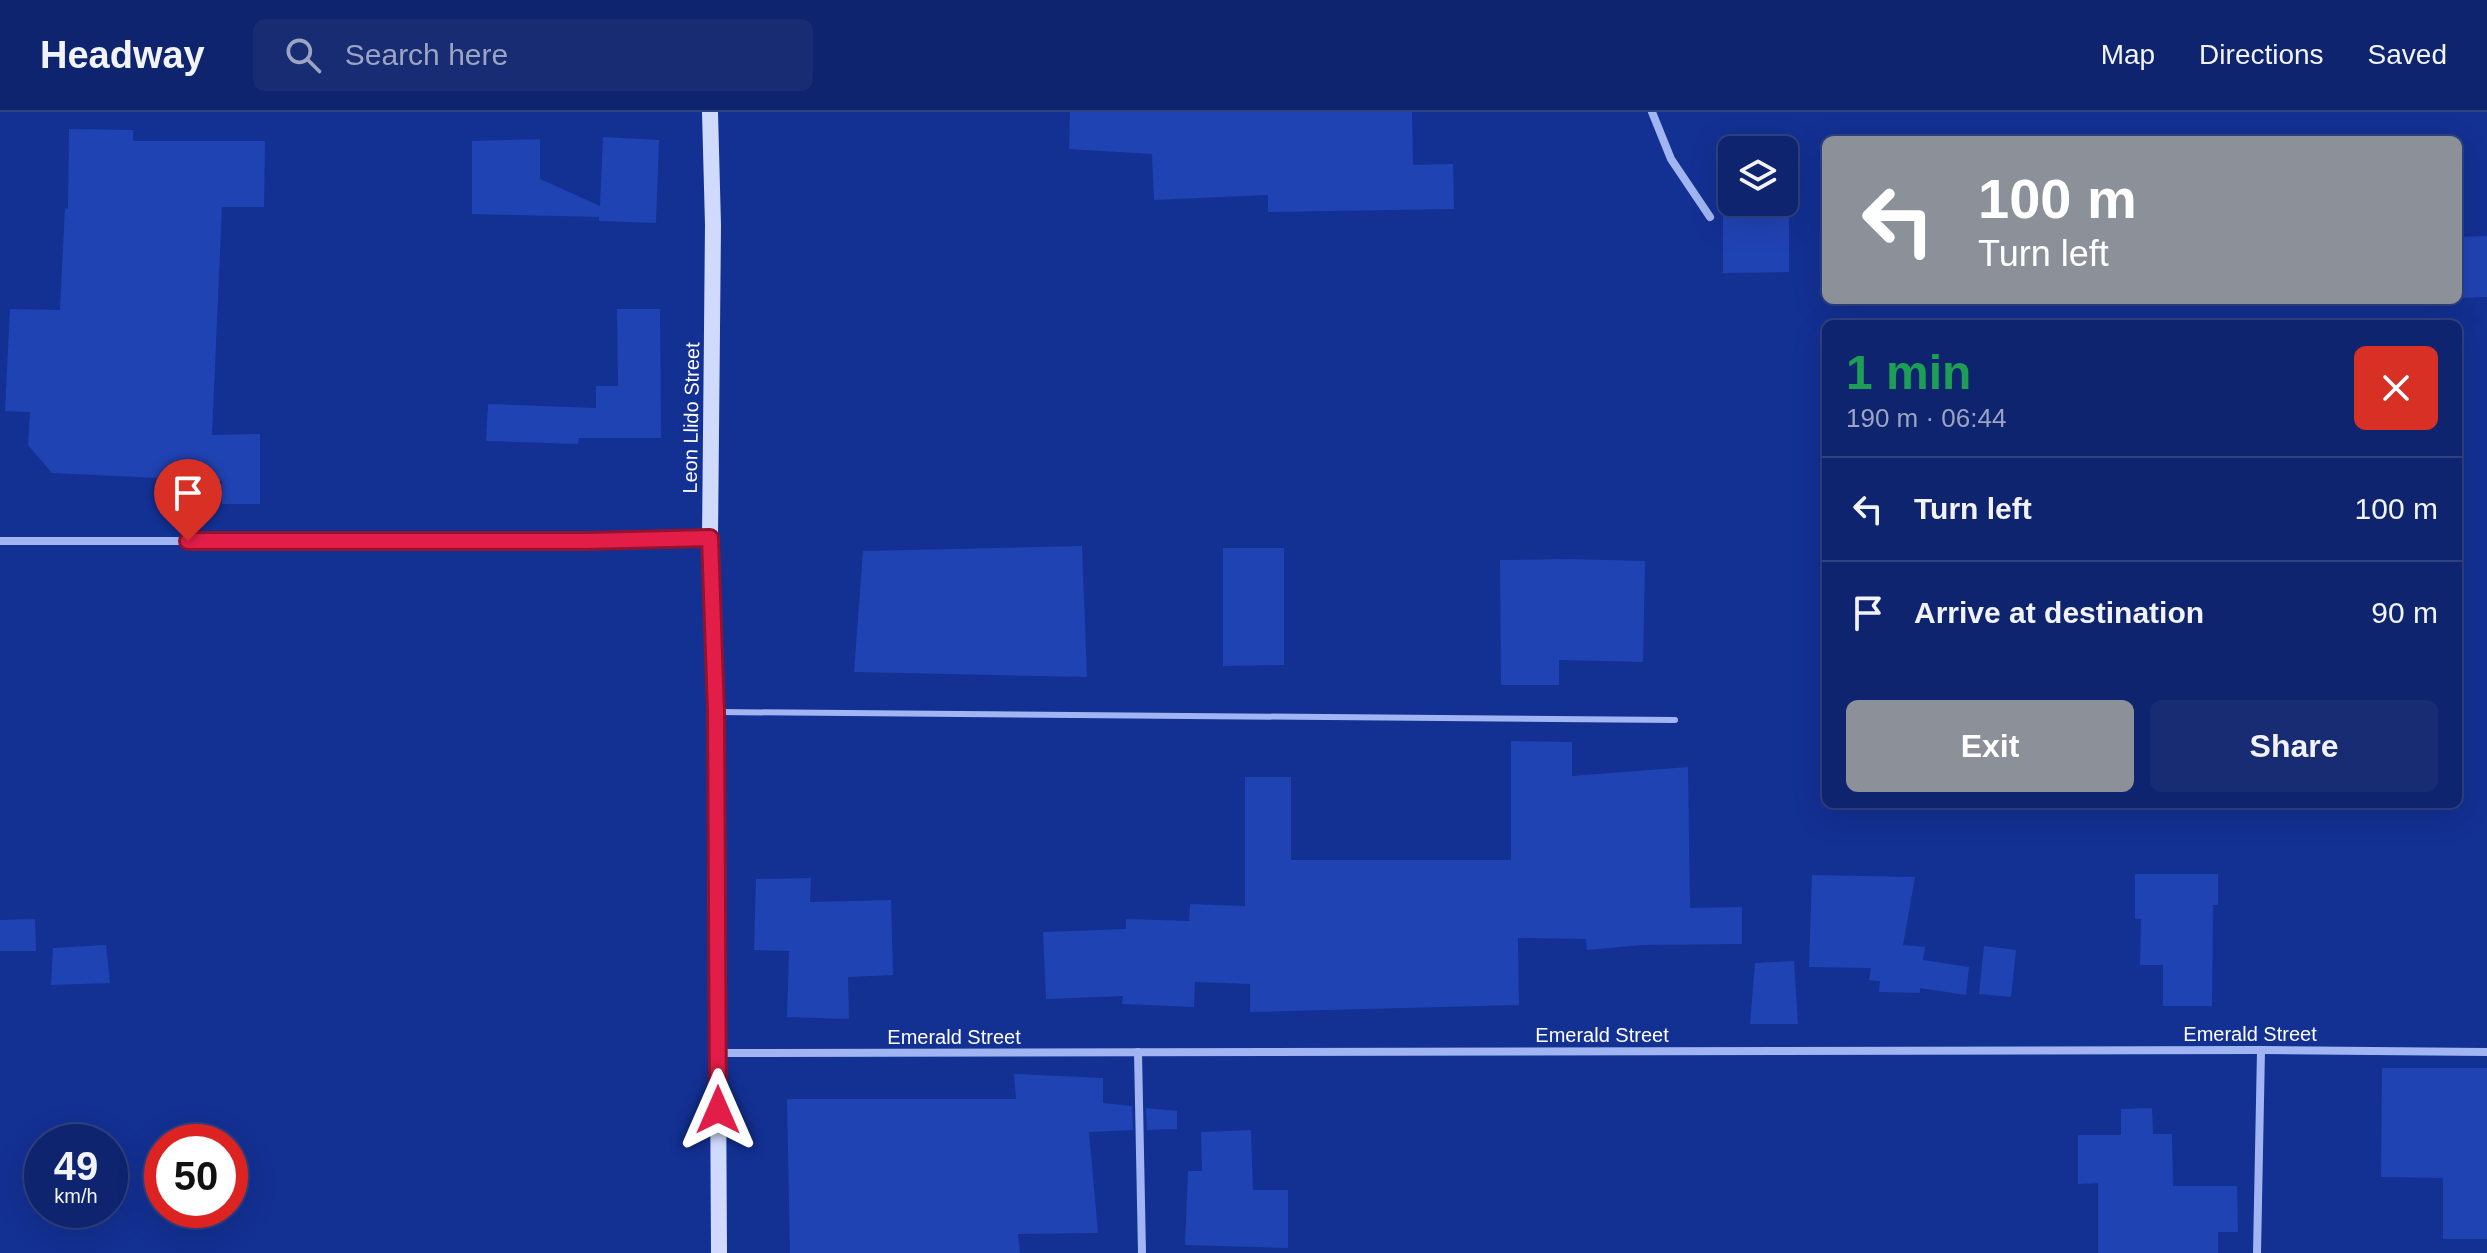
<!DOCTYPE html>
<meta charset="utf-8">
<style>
body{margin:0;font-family:Arial,sans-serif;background:#172c73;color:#f1f3f6;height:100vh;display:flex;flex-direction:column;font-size:30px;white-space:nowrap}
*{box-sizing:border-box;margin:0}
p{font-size:26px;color:#9ba4c2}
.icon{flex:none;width:44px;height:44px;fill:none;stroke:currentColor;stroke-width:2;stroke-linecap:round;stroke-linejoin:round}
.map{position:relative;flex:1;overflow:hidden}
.panel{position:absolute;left:1822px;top:208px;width:640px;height:488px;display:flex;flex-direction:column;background:#0e246e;border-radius:12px;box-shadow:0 8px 32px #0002,0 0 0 2px #2e4181}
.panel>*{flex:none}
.top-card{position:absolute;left:1822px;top:24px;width:640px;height:168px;border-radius:12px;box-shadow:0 8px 32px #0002,0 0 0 2px #2e4181;background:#8c9099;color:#fff;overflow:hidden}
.fabs{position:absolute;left:1718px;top:24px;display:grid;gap:16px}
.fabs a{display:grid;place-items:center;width:80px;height:80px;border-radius:12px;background:#0e246e;box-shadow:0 8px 32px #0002,0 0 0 2px #2e4181;font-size:40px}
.speed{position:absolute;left:24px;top:1012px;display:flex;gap:16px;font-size:40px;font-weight:700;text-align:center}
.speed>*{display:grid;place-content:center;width:104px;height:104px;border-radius:50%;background:#0e246e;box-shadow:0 8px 32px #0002,0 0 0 2px #2e4181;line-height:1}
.speed small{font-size:20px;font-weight:400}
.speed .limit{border:12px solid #d22;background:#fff;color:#111}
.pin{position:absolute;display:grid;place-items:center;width:68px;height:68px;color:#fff;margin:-82px -34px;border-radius:50% 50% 50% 0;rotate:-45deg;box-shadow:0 0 8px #0007}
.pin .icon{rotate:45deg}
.me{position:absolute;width:88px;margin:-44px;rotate:0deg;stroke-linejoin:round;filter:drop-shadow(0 0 6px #0008)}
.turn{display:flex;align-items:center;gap:28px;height:168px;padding:0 24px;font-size:36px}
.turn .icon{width:104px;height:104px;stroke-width:2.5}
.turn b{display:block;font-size:56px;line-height:68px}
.round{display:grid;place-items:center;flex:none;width:84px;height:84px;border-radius:12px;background:#172c73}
.headline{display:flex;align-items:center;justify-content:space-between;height:136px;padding:0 24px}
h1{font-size:48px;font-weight:700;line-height:60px;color:#1e9e55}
.button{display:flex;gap:16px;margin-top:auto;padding:16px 24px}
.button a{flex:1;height:92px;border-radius:12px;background:#8c9099;color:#fff;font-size:32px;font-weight:700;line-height:92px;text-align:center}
.button a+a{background:#172c73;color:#f1f3f6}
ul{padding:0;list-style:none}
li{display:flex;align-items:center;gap:24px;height:104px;padding:0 24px;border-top:2px solid #2e4181}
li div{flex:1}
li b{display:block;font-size:30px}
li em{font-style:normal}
header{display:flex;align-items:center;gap:48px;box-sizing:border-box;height:112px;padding:0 40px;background:#0e246e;border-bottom:2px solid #2e4181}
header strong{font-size:38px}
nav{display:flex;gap:44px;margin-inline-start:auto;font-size:28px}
.search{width:560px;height:72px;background:#172c73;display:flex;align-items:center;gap:20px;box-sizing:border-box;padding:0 28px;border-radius:12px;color:#9ba4c2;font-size:30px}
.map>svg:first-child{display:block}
.building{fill:#2043b3}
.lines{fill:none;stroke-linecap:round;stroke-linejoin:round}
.service{stroke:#a1b5f2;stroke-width:6}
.minor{stroke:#a1b5f2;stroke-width:8}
.secondary{stroke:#d0dafc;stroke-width:16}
.route-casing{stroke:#92132f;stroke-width:20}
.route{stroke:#e11d48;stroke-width:14}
.labels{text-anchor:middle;stroke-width:8;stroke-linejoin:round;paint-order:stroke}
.street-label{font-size:20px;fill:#fff;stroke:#133093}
</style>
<header>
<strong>Headway</strong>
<div class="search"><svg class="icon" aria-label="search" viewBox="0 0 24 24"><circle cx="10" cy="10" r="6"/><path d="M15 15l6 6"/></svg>Search here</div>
<nav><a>Map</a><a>Directions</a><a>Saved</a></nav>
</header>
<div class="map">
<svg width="2487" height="1141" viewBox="0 0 2487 1141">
<rect width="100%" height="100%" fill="#133093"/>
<!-- building -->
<g class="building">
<polygon points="1070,0 1412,0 1413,53 1453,52 1454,97 1268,100 1268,83 1154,88 1152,42 1069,37"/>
<polygon points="69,17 133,18 133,29 265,29 264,95 222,95 212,323 260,322 260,392 222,392 222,369 52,361 28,333 30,300 5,299 10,197 60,198 65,96 68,97"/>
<polygon points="603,25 659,28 656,111 599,109 599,105 472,102 472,29 540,27 540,67 600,94"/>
<polygon points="1789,102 1789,160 1723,161 1723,103"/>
<polygon points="2487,124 2487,185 2458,186 2458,125"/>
<polygon points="617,197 660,197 661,326 579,326 578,332 486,329 488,292 596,296 596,274 618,274"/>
<polygon points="1082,434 1087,565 854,560 863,439"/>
<polygon points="1223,436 1284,436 1284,553 1223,554"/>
<polygon points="1570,447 1645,449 1643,550 1559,548 1559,573 1501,573 1500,448"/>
<polygon points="1511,629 1572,630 1572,664 1688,655 1690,796 1742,795 1742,832 1642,833 1587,838 1586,827 1518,826 1519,893 1250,900 1250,872 1195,870 1194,895 1122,892 1123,884 1046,887 1043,820 1126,817 1126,807 1189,809 1190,792 1245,794 1245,665 1291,665 1291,748 1511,748"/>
<polygon points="2135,762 2218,762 2218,793 2213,793 2212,894 2163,894 2163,853 2140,853 2141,807 2135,807"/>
<polygon points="1812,763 1915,765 1903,833 1925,835 1923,848 1969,855 1966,883 1920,876 1920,881 1879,880 1880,869 1869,868 1871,856 1809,855"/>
<polygon points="811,766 810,790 891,788 893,863 848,865 849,907 787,905 789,839 754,838 756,767"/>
<polygon points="35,807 36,839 0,839 0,808"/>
<polygon points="106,833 110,871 51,873 53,836"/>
<polygon points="1984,834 2016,838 2011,885 1979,882"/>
<polygon points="1794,849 1798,912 1750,912 1755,851"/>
<polygon points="2382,956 2487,956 2487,1127 2443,1127 2443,1066 2381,1065"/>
<polygon points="1014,962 1103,966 1103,991 1132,994 1133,1018 1089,1020 1098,1121 1018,1122 1020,1141 790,1141 787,987 1016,987"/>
<polygon points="1146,996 1177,999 1177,1017 1147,1018"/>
<polygon points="2152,996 2153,1022 2172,1022 2173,1074 2237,1074 2238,1120 2218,1120 2218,1141 2098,1141 2098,1071 2078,1072 2078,1023 2121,1023 2121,997"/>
<polygon points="1251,1018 1253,1078 1288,1078 1288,1136 1185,1133 1188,1059 1202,1059 1201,1020"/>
</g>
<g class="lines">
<!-- service -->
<polyline class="service" points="719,600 1675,608"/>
<!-- minor -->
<g class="minor">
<polyline points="1652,0 1671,47 1710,105"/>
<polyline points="0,429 587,429 709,426"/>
<polyline points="1138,940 1142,1141"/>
<polyline points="718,941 2261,938 2487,940"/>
<polyline points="2257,1141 2261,938"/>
</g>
<!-- secondary -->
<polyline class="secondary" points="710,0 713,113 710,426 716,600 719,1141"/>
</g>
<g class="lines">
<!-- route casing -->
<g class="route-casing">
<polyline id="route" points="188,429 587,429 710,426 716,600 718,998"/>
</g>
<!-- route -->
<use href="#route" class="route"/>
</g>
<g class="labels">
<!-- street labels -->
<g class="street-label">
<text transform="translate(691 306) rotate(-89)" y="7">Leon Llido Street</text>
<text x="2250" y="929">Emerald Street</text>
<text x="1602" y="930">Emerald Street</text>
<text x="954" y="932">Emerald Street</text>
</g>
</g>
</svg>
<div class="fabs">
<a><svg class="icon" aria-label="layers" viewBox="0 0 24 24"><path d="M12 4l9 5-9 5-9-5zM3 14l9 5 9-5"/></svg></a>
</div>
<div class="speed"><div>49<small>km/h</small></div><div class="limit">50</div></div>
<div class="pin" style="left:188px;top:429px;background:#d93025"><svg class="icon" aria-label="arrive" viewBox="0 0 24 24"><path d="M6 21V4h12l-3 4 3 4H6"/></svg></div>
<svg class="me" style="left:718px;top:998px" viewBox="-20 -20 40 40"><path d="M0-17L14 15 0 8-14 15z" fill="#e11d48" stroke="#fff" stroke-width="4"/></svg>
<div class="top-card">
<div class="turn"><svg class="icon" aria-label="left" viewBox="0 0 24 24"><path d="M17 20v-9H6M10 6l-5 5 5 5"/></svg><div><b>100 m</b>Turn left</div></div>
</div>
<section class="panel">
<div class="headline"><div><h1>1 min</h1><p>190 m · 06:44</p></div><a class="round" style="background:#d93025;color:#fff"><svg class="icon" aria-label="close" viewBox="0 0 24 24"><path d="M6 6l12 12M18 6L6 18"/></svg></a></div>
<ul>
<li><svg class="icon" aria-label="left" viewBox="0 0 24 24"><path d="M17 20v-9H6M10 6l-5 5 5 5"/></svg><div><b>Turn left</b></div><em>100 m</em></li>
<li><svg class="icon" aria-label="arrive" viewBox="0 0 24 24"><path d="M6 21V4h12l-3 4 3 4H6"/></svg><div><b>Arrive at destination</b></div><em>90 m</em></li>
</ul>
<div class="button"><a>Exit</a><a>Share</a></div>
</section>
</div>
